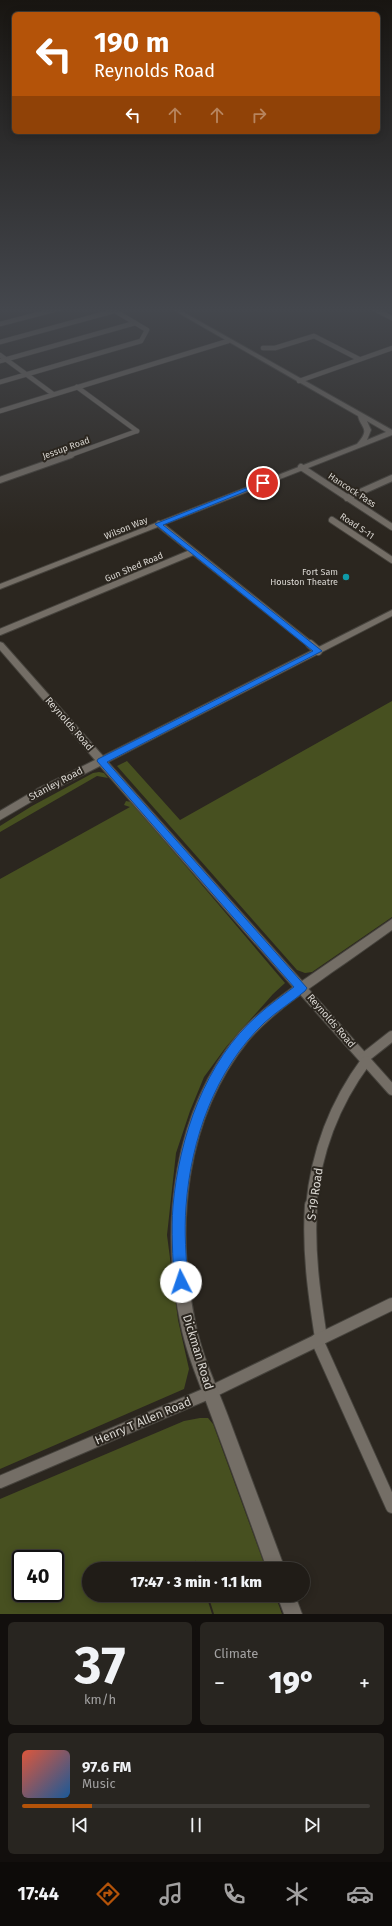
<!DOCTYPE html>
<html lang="en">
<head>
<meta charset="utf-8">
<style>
  body { margin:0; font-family:"Fira Sans",sans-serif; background:#282520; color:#f1f3f6; height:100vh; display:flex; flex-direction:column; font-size:15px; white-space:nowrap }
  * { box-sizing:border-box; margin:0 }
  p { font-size:13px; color:#a2a1a1 }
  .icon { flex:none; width:22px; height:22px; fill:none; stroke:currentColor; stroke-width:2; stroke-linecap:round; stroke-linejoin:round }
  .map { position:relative; height:1614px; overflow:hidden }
  .details { display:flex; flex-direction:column; gap:8px; padding:8px; background:#120f0d; flex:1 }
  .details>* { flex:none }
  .top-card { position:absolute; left:12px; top:12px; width:368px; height:122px; border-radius:6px; box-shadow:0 2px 10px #0003,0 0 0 1px #3d3a36; background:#b45309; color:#fff; overflow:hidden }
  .speed { position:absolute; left:12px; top:1550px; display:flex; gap:8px; font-size:20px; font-weight:700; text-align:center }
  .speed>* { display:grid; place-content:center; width:52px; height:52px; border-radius:50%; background:#201c17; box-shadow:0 2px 10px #0003,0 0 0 1px #3d3a36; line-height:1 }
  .speed .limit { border:2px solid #111; border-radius:6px; background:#fff; color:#111 }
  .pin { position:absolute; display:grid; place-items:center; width:34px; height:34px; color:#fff; margin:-17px; border:2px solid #fff; border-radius:50%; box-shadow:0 1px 4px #0007 }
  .me { position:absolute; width:44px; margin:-22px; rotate:356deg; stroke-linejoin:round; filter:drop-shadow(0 0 3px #0008) }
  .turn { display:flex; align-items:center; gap:14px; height:84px; padding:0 16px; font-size:18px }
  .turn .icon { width:52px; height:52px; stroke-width:2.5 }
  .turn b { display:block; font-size:28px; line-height:34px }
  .lanes { display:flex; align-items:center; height:38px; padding:0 16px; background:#0003; justify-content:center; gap:20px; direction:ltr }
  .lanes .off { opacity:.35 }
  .big { font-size:30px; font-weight:800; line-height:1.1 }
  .details .widget { flex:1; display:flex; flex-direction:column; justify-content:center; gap:6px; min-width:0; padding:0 14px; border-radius:6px; background:#282520 }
  .details .dial { align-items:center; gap:0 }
  .dial b { font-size:52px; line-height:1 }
  .song { display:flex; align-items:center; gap:12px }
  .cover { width:48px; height:48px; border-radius:6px; background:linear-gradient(135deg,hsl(10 70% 55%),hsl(210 70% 35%)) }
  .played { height:4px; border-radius:2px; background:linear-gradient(90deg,#b45309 20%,#3d3a36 20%) }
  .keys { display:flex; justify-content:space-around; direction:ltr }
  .heat { display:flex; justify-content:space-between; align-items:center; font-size:22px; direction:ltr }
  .details .tiles { flex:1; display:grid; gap:8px; grid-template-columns:1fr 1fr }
  .widget:last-child { grid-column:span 2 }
  .trip { position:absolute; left:82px; top:1562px; width:228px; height:40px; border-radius:20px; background:#201c17; box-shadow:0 2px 10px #0003,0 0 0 1px #3d3a36; font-weight:800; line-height:40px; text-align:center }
  .dock { display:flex; height:64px; justify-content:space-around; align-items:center; background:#0d0b09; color:#a2a1a1 }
  .dock .icon { width:28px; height:28px }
  .dock .selected { color:#b45309 }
  .dock b { font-size:18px; color:#f1f3f6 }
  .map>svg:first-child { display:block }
  .green { fill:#475020; fill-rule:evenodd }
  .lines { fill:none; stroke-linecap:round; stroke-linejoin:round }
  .minor-far4-casing { stroke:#46433d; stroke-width:5.5 }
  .minor-far3-casing { stroke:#46433d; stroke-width:8 }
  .minor-far2-casing { stroke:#46433d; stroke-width:10 }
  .minor-far1-casing { stroke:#46433d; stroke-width:12 }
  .minor-casing { stroke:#46433d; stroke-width:14 }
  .tertiary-casing { stroke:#46433d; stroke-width:2 }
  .minor-far4 { stroke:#746e66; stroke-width:4.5 }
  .minor-far3 { stroke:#746e66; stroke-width:6 }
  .minor-far2 { stroke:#746e66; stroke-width:8 }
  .minor-far1 { stroke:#746e66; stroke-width:10 }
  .minor { stroke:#746e66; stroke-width:12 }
  .tertiary { fill:#746e66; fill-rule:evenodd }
  .route { fill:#1a73e8; stroke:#114b97 }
  .culture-dot { fill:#0f9aa8; stroke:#2b261f; stroke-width:1.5 }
  .labels { text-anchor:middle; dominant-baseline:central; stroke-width:4; stroke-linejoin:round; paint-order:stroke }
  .far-street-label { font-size:9px; fill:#d9d6d1; stroke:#2b261f }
  .far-poi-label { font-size:9px; fill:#d9d6d1; stroke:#2b261f; text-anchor:end }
  .street-label { font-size:10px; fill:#d9d6d1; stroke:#2b261f }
  .near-street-label { font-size:12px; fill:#d9d6d1; stroke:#2b261f }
</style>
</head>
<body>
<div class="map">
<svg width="392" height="1614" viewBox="0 0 392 1614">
  <rect width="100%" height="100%" fill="#2b261f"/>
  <g class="green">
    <polygon points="392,701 392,917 312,972 305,973 297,970 117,766 127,761 180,820"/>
    <polygon points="99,772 104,773 108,778 97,776 0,832 0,826 32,806 93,773"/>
    <polygon points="126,801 131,802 135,806 285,983 273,994 226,1047 204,1077 190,1111 176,1153 167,1235 178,1320 189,1369 184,1389 0,1469 0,879 130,807 124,805"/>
    <path d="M200,1418h8l5,6 53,145h-67l-4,-9 2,9h-108v26h117l6,19h-212v-115l184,-78zM21,1559h34v34h-34z"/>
    <polygon points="208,1595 275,1595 282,1614 214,1614"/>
  </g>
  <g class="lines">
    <g class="minor-far4-casing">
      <g id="minor-far4">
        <polyline points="372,308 392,318"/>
        <polyline points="0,324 61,308"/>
        <polyline points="0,342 114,311"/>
        <polyline points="263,348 275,348 314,336 359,359"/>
        <polyline points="0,355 53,394"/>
        <polyline points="0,361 135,323"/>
        <polyline points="299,381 392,348"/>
        <polyline points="0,382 141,341 147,330 110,308"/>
        <polyline points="77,387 137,431"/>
        <polyline points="0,411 228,341"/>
        <polyline points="68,456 137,431"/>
      </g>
    </g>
    <g class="minor-far3-casing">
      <g id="minor-far3">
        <polyline points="301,467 392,527"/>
        <polyline points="0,480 71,455"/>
        <polyline points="347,498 392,478"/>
        <polyline points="332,520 392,560"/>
        <polyline points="159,524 311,645"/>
        <polyline points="0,632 193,552"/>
      </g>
    </g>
    <g class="minor-far2-casing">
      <polyline id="minor-far2" points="310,644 318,651"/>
    </g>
    <g class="minor-far1-casing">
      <g id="minor-far1">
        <polyline points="301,988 392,1090"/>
        <polyline points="364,1058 392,1036"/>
        <path d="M311,1206c5,-53 23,-102 55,-145"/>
      </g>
    </g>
    <g class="minor-casing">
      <g id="minor">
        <path d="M311,1205c-3,46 3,88 10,133"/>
        <polyline points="317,1340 392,1507"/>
        <polyline points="0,1482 211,1392 392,1304"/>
      </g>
    </g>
    <g class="tertiary-casing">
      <g id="tertiary">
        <path d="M170,308h6l216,122v5l-392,154v-5l357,-140c14,-16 4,-15 1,-28zM367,421l19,11 -19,8 4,-10z"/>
        <path d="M392,610v6l-284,146 194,219 90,-62v11c-20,14 -40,29 -61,43 -29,21 -60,41 -83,68 -63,78 -73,185 -53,280 6,33 21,63 33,95 19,51 38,102 57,153h-18c-18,-51 -37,-103 -56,-154 -11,-31 -25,-61 -31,-94 -20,-97 -7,-210 59,-288 16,-18 35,-32 54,-46l-193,-221 -57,29 -43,25v-9l37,-22 58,-29 -95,-110v-8l3,1 100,113z"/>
        <polygon points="277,1595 295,1595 302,1614 284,1614"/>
      </g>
    </g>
    <use href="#minor-far4" class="minor-far4"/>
    <use href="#minor-far3" class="minor-far3"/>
    <use href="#minor-far2" class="minor-far2"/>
    <use href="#minor-far1" class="minor-far1"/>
    <use href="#minor" class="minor"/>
    <use href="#tertiary" class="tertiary"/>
  </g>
  <linearGradient id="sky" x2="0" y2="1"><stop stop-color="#181511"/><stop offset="0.58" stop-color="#44474d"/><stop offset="1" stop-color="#44474d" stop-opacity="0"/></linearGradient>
  <rect width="392" height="534" fill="url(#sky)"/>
  <path class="route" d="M261,482l5,1 -103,42 159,126 -215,111 200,226 -2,3c-13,11 -28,20 -41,32 -49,47 -73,116 -78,183 -2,26 0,51 2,76l-2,5 -5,2 -5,-2 -2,-5c-1,-25 -3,-51 -1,-76 6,-68 32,-145 85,-191 11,-10 24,-19 36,-28l-197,-226 1,-2 215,-108 -158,-127z"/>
  <circle class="culture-dot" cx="346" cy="577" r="4"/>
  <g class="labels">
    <g class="far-street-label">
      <text transform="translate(66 448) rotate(-20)">Jessup Road</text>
      <text transform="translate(352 490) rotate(33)">Hancock Pass</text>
      <text transform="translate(357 526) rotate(34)">Road S-11</text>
      <text transform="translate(126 528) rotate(-22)">Wilson Way</text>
      <text transform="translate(134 567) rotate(-23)">Gun Shed Road</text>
    </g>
    <g class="far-poi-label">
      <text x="338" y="572">Fort Sam<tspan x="338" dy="10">Houston Theatre</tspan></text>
    </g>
    <g class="street-label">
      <text transform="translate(69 724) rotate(49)">Reynolds Road</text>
      <text transform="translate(56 784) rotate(-28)">Stanley Road</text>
      <text transform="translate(331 1021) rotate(49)">Reynolds Road</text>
    </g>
    <g class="near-street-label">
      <text transform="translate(315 1194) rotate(-82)">S-19 Road</text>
      <text transform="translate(198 1352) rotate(73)">Dickman Road</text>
      <text transform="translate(143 1421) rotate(-23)">Henry T Allen Road</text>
    </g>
  </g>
</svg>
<div class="speed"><div class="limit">40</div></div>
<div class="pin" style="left:263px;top:483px;background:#d93025"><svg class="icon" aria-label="arrive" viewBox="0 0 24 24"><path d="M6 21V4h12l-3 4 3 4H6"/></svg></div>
<svg class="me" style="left:181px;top:1282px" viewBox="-20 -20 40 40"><circle r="19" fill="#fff"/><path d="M0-13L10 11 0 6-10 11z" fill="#1a73e8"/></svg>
<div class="trip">17:47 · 3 min · 1.1 km</div>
<div class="top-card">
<div class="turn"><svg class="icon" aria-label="left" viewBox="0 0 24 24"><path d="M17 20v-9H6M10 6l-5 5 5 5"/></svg><div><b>190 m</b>Reynolds Road</div></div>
<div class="lanes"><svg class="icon" aria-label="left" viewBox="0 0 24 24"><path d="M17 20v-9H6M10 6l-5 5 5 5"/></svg><svg class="icon off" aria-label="ahead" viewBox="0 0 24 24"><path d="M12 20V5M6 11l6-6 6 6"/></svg><svg class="icon off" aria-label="ahead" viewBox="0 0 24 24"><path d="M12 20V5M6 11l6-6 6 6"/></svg><svg class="icon off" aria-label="right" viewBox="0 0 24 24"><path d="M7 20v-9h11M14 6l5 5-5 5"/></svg></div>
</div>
</div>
<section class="details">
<div class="tiles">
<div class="widget dial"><b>37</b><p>km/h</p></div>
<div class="widget"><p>Climate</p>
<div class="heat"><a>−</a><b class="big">19°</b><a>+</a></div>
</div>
<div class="widget">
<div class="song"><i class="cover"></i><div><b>97.6 FM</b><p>Music</p></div></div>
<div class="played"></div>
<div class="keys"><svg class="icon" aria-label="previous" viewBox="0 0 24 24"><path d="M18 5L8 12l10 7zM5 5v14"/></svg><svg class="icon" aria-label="pause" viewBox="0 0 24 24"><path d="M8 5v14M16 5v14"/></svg><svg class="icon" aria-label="next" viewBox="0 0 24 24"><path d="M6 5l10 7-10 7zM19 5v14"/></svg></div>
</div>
</div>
</section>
<nav class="dock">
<b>17:44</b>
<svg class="icon selected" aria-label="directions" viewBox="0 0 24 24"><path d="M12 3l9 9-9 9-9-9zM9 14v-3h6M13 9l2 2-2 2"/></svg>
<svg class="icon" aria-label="music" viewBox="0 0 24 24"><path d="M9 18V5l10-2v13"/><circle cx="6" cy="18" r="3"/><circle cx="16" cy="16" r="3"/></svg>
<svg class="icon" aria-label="phone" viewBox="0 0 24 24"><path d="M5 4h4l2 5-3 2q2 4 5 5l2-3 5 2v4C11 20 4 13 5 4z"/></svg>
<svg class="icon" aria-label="climate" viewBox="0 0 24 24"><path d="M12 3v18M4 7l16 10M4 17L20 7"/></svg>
<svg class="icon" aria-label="car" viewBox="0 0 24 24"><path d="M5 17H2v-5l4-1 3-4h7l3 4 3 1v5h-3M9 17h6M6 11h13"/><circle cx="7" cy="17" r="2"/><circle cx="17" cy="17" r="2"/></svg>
</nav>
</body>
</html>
